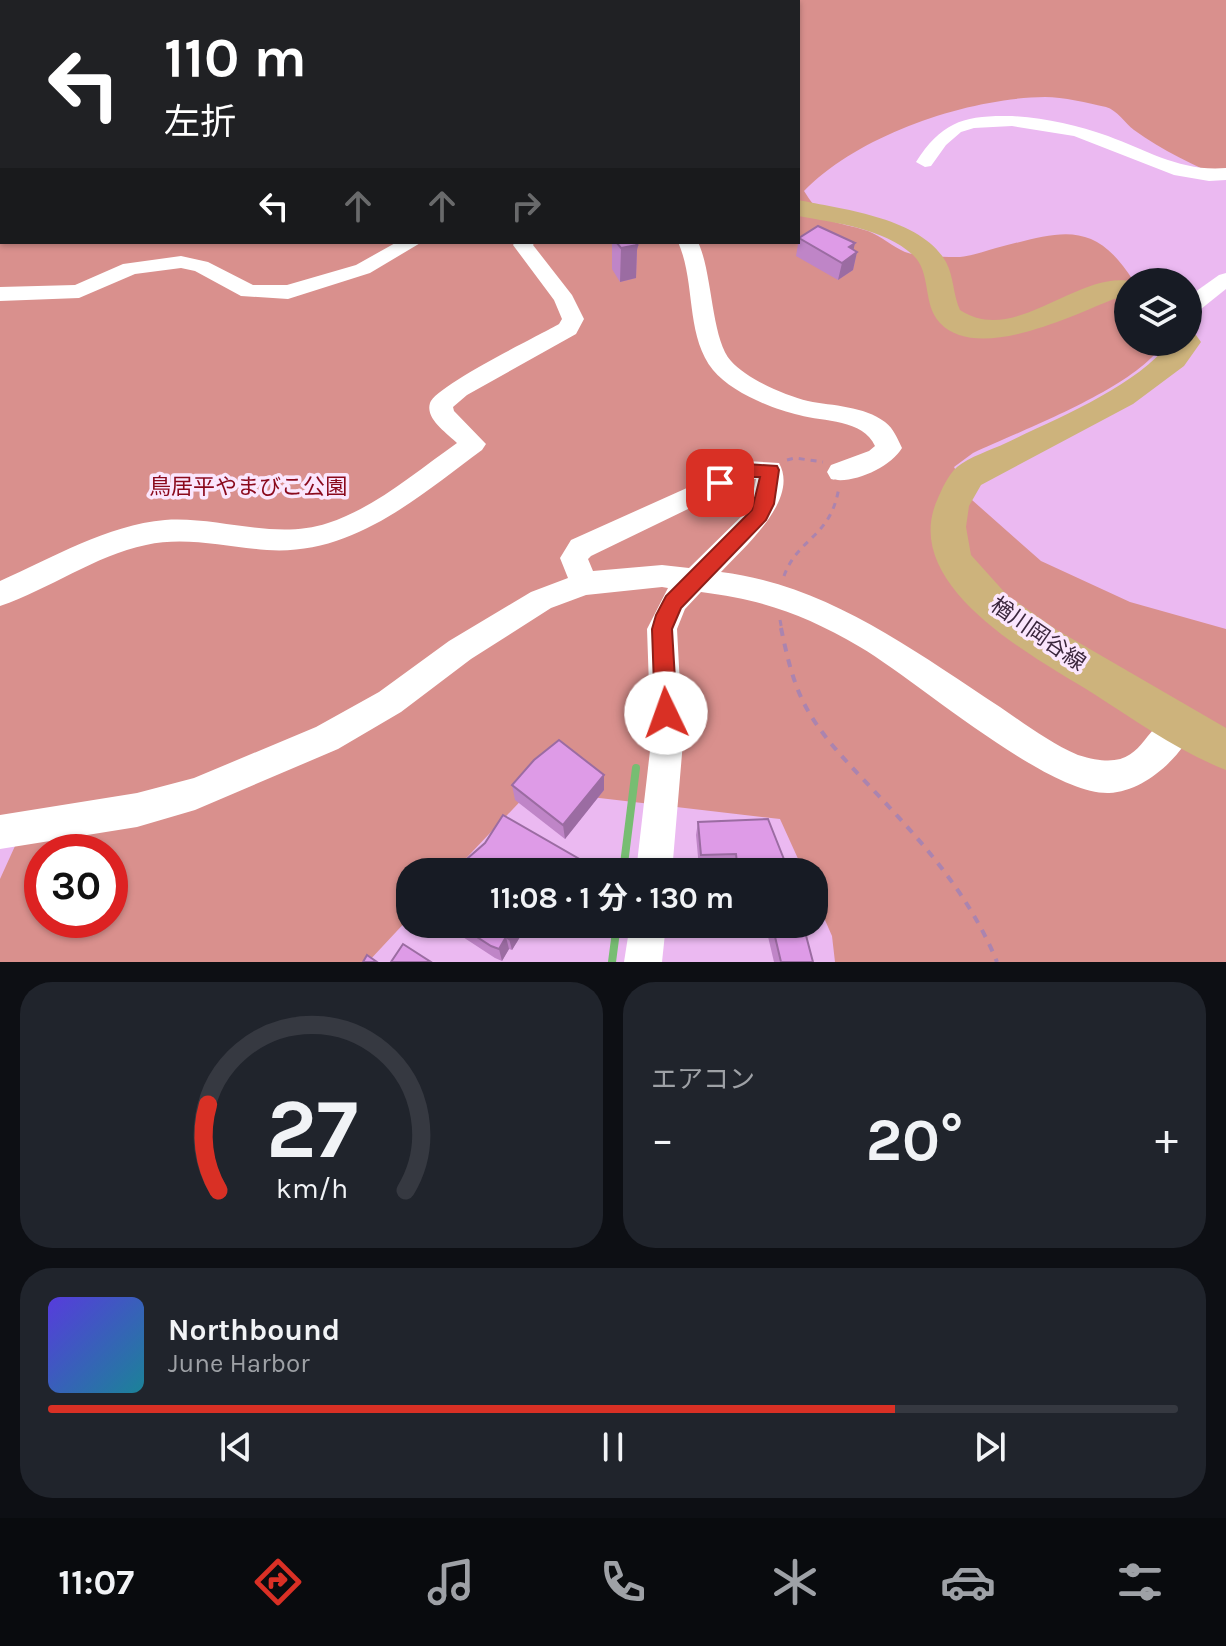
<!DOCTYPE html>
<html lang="ja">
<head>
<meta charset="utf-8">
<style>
  body { margin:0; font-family:Karla,"Noto Sans JP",sans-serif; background:#20242c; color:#f1f3f6; height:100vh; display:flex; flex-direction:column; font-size:30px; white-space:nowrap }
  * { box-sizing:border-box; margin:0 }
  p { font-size:26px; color:#9ea1a6 }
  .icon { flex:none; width:44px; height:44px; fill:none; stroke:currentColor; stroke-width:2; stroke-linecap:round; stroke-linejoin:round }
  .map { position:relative; height:962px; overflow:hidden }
  .panel { display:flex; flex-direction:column; gap:20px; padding:20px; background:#0d0f14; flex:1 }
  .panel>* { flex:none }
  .guide { position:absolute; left:0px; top:0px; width:800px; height:244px; box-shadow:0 2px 6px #0004; background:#202124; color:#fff; overflow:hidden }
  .controls { position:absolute; left:1114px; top:268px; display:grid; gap:16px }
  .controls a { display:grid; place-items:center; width:88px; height:88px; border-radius:50%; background:#171b24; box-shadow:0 2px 6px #0004; font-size:40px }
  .speed { position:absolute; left:24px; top:834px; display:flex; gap:16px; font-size:40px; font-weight:700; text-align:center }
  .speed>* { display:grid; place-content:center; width:104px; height:104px; border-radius:50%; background:#171b24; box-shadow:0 2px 6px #0004; line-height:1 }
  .speed .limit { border:12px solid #d22; background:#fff; color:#111 }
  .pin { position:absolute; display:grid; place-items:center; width:68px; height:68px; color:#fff; margin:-34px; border-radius:16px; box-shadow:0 4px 12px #0006 }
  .me { position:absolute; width:88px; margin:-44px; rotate:357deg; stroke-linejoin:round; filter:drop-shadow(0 0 6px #0008) }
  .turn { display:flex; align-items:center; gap:28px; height:168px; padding:0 32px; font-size:36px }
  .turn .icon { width:104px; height:104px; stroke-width:2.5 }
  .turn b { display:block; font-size:56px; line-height:68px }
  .lanes { display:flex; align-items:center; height:76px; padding:0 32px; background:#0003; justify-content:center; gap:40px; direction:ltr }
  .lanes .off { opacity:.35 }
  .big { font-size:60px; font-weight:700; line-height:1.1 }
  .panel .widget { flex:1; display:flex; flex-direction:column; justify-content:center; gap:12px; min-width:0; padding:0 28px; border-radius:32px; background:#20242c }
  .panel .dial { align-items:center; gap:0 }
  .dial svg { height:208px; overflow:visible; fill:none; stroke:#363941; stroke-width:7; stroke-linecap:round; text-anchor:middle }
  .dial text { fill:#f1f3f6; stroke:none }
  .song { display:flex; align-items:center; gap:24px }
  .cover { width:96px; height:96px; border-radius:12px; background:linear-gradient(135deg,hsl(250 70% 55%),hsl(190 70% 35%)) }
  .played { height:8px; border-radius:4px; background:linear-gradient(90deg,#d93025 75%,#363941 75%) }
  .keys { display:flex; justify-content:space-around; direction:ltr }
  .heat { display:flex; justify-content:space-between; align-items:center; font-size:44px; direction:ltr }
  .panel .tiles { flex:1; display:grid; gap:20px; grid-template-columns:1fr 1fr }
  .widget:last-child { grid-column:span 2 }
  .trip { position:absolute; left:396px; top:858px; width:432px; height:80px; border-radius:32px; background:#171b24; box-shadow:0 2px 6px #0004; font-weight:700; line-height:80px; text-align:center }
  .tab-bar { display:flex; height:128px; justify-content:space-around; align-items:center; background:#090b0e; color:#9ea1a6 }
  .tab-bar .icon { width:56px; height:56px }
  .tab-bar .on { color:#d93025 }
  .tab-bar b { font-size:36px; color:#f1f3f6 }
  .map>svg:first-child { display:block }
  .green { fill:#d9908d; fill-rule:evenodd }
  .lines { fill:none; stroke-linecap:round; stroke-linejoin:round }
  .stream { stroke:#77bd72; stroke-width:8 }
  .path-far1 { stroke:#ab84af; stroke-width:3; stroke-dasharray:6 6; stroke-linecap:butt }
  .path { stroke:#ab84af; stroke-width:4; stroke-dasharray:8 8; stroke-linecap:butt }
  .minor { fill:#fff; fill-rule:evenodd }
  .major { fill:#cdb37c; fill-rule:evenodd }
  .wall { fill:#bf85c7 }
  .shaded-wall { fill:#9b6ca2 }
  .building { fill:#de9be7; stroke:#9b6ca2; stroke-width:2 }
  .route { fill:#d93025; stroke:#8d1f18; stroke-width:2 }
  .labels { text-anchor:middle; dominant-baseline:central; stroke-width:7; stroke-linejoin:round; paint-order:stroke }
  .park-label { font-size:22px; fill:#8a091c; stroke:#fbe6fd }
  .street-label { font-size:22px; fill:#3b273d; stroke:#fbe6fd }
</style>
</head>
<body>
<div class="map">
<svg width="1226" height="962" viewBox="0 0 1226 962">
  <rect width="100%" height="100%" fill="#ebb9f1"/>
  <path class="green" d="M0,0h1226v180c-30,-14 -65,-30 -92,-50 -9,-7 -17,-20 -28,-23 -18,-4 -43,-10 -61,-10 -78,1 -187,38 -241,94 24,37 26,28 64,40 13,5 25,16 37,21 15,5 39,5 55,5 12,-1 25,-6 36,-9 64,-16 98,-31 138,34h-6v60h36c-26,45 -142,88 -191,111l-19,14 18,33 69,61 89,41 96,27v333h-391l-3,-26 -18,-41v-23h-10l-24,-53 -249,-29 -78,82h-43v45l-42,45h-368v-83l15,-33 -15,-31zM2,2h796v240h-796zM42,852h68v68h-68z"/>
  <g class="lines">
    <g class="stream">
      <polyline points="623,872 636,768"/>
      <polyline points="612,962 617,924"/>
    </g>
    <g class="path-far1">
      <polyline points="787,460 795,458 823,462"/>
      <path d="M784,576c14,-39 47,-38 55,-89"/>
      <polyline points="780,620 782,630"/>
    </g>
    <path class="path" d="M781,628c6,28 12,56 26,81 18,32 45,58 70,85 48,51 93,102 120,168"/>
    <g class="minor">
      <polygon points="93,0 115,0 92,2"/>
      <polygon points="348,0 364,0 365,2 349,2"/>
      <polygon points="392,0 408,0 409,2 393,2"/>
      <polygon points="480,0 494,0 495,2 481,2"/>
      <polygon points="2,24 2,34 0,35 0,25"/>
      <path d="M1012,116c33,2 65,9 96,20 40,15 74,36 118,32v12l-17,1 -35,-6 -100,-39 -62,-10 -38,2 -13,4 -15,13 -15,21 -6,1 -9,-5c26,-41 49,-47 96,-46z"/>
      <rect x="0" y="187" width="2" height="12"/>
      <polygon points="397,242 422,242 370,273 288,299 241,296 195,271 181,268 135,274 79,298 0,301 0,287 75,285 123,264 181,256 208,262 253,285 287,285 356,265"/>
      <path d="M515,242h20l-2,3 39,50 12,24 -8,15 -109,61 -14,12 1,4 32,33 -4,6c-65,48 -130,106 -215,100 -41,-3 -81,-14 -121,-5 -52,11 -96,44 -146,61v-25c52,-23 107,-56 165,-61 54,-4 110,21 163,3 47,-15 89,-52 129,-80 -10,-10 -32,-24 -27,-40 5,-17 108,-67 129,-79l3,-5 -8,-19 -41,-55z"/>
      <path d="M678,242h20c15,32 13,97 33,119 16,18 53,34 77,40 25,5 56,5 77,21 9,7 12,16 17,26 -11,19 -50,37 -71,31l-4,-7 4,-7 38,-14 6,-5c-12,-27 -51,-24 -76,-31 -27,-6 -68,-23 -86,-45 -28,-35 -17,-88 -35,-128z"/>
      <polygon points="1226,273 1226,289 1196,313 1188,315 1188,297 1219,275"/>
      <path d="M747,461l32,2c21,37 -36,85 -58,109 106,13 192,78 279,135 25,17 50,36 78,48 70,22 58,-28 102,-45l11,5 5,10c-15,32 -50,66 -87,68 -62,2 -191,-112 -249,-146 -55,-32 -96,-47 -159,-55l-16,17 -8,20 6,113 -11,130h-36l15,-130 -4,-113 21,-41 -6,-1 -76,8 -35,13 -80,51 -70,53 -63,37 -143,61 -58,17 -137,22v-34l137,-22 57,-15 122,-51 63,-35 70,-51 82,-49 37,-14 -8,-20 11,-18zM750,479h6l-6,29 -61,60 -27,-3 -69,6 -5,-12 3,-3z"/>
      <polygon points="630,924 666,924 662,962 624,962"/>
    </g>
    <g class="major">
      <polygon points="687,0 709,0 710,2 688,2"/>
      <path d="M798,200c44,9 124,18 148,62 8,15 7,33 14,48 56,37 119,-42 174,-28h-6v16l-14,1c-41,16 -136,64 -174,24 -18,-19 -8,-50 -27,-68 -30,-27 -77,-32 -115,-39z"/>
      <path d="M1188,333l8,2 5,7 -17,24 -51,38 -152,81 -12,21 -3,21 5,28 36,40 50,35 169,98v42c-46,-18 -90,-49 -132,-76 -58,-36 -197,-108 -156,-196 4,-9 10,-23 19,-31 12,-10 34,-17 49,-24 51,-25 130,-56 164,-101h18z"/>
    </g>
  </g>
  <g class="wall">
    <polygon points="799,238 855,243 853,250 857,252 853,270 838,280 796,256"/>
    <polygon points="612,242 639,242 637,250 636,278 620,282 612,269"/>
    <polygon points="512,785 604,790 565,839 515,800"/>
    <polygon points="698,822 789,872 733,872 732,867 699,868 696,835"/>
    <polygon points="443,924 528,924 512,950 509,949 502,961 495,958"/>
    <polygon points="765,924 803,924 813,962 774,962"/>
  </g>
  <g class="shaded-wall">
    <polygon points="636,242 639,242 637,250 636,278 620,282 621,248 636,245"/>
    <polygon points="855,243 852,256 857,252 853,270 838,280 842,263 849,247"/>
    <polygon points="604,775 604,790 565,839 563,825"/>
    <polygon points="518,924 528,924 512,950 509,939"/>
    <polygon points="506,937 509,949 502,961 499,949"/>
  </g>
  <g class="building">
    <polygon points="818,226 855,243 849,247 857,252 842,263 799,238"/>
    <polygon points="616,242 635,242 637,245 621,248"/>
    <polygon points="559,740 604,775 563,825 512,785 534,760"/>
    <polygon points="503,815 602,872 452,872 485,843"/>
    <polygon points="768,819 789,872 738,872 736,854 701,855 698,822"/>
    <polygon points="457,924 518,924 509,939 506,937 499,949 491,946"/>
    <polygon points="772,924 803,924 813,962 781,962"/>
    <polygon points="403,944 431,962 391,962"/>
    <polygon points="367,955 377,962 363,962"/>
  </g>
  <polygon class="route" points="747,464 777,466 779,470 774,504 766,520 681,608 672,629 677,713 674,720 666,723 658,720 655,713 652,629 656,615 666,596 752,510 760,477 750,477 720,490 711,483 714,479"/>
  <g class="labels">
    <g class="park-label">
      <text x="248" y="487">鳥居平やまびこ公園</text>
    </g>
    <g class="street-label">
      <text transform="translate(1038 634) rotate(35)">楢川岡谷線</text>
    </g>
  </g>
</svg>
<div class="controls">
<a><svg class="icon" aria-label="layers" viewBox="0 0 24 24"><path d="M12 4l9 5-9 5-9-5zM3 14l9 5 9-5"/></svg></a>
</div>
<div class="speed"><div class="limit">30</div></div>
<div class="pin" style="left:720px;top:483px;background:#d93025"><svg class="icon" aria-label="arrive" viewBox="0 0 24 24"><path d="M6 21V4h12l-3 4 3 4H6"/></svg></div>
<svg class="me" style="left:666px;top:713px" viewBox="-20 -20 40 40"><circle r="19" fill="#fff"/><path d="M0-13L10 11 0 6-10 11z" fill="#d93025"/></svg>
<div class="trip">11:08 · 1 分 · 130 m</div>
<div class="guide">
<div class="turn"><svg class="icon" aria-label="left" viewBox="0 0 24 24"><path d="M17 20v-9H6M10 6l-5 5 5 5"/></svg><div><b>110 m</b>左折</div></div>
<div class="lanes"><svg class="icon" aria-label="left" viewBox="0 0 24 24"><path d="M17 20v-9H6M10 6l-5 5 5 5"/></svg><svg class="icon off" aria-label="ahead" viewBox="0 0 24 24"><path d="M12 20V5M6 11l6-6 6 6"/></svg><svg class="icon off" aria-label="ahead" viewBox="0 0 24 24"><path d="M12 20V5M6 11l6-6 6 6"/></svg><svg class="icon off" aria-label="right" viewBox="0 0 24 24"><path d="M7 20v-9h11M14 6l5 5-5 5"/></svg></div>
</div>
</div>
<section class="panel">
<div class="tiles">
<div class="widget dial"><svg viewBox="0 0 100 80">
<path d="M14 69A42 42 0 1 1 86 69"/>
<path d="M14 69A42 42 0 0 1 10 36" stroke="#d93025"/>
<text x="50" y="56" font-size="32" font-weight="700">27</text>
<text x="50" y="72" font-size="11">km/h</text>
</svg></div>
<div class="widget"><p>エアコン</p>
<div class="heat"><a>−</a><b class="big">20°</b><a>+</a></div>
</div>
<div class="widget">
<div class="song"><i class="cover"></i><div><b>Northbound</b><p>June Harbor</p></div></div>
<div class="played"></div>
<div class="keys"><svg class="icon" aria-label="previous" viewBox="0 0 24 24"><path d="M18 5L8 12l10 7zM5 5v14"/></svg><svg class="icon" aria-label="pause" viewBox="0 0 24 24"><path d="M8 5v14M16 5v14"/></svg><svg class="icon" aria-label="next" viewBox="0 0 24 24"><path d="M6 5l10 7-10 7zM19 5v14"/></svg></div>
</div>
</div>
</section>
<nav class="tab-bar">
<b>11:07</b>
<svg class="icon on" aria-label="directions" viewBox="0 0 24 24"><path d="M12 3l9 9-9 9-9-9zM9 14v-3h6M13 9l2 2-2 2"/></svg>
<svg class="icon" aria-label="music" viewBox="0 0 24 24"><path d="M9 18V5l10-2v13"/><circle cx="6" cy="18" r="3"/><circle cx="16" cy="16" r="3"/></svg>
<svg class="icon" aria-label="phone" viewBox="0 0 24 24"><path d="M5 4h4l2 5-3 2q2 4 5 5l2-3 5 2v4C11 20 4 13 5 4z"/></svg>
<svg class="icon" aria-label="climate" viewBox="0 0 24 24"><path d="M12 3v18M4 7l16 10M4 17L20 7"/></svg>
<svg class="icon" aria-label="car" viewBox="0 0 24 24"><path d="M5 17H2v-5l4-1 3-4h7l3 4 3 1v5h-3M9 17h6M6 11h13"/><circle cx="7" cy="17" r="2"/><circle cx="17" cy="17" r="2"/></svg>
<svg class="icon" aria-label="filters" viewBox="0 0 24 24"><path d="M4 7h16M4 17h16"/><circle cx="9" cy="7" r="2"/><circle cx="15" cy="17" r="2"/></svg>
</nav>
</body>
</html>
